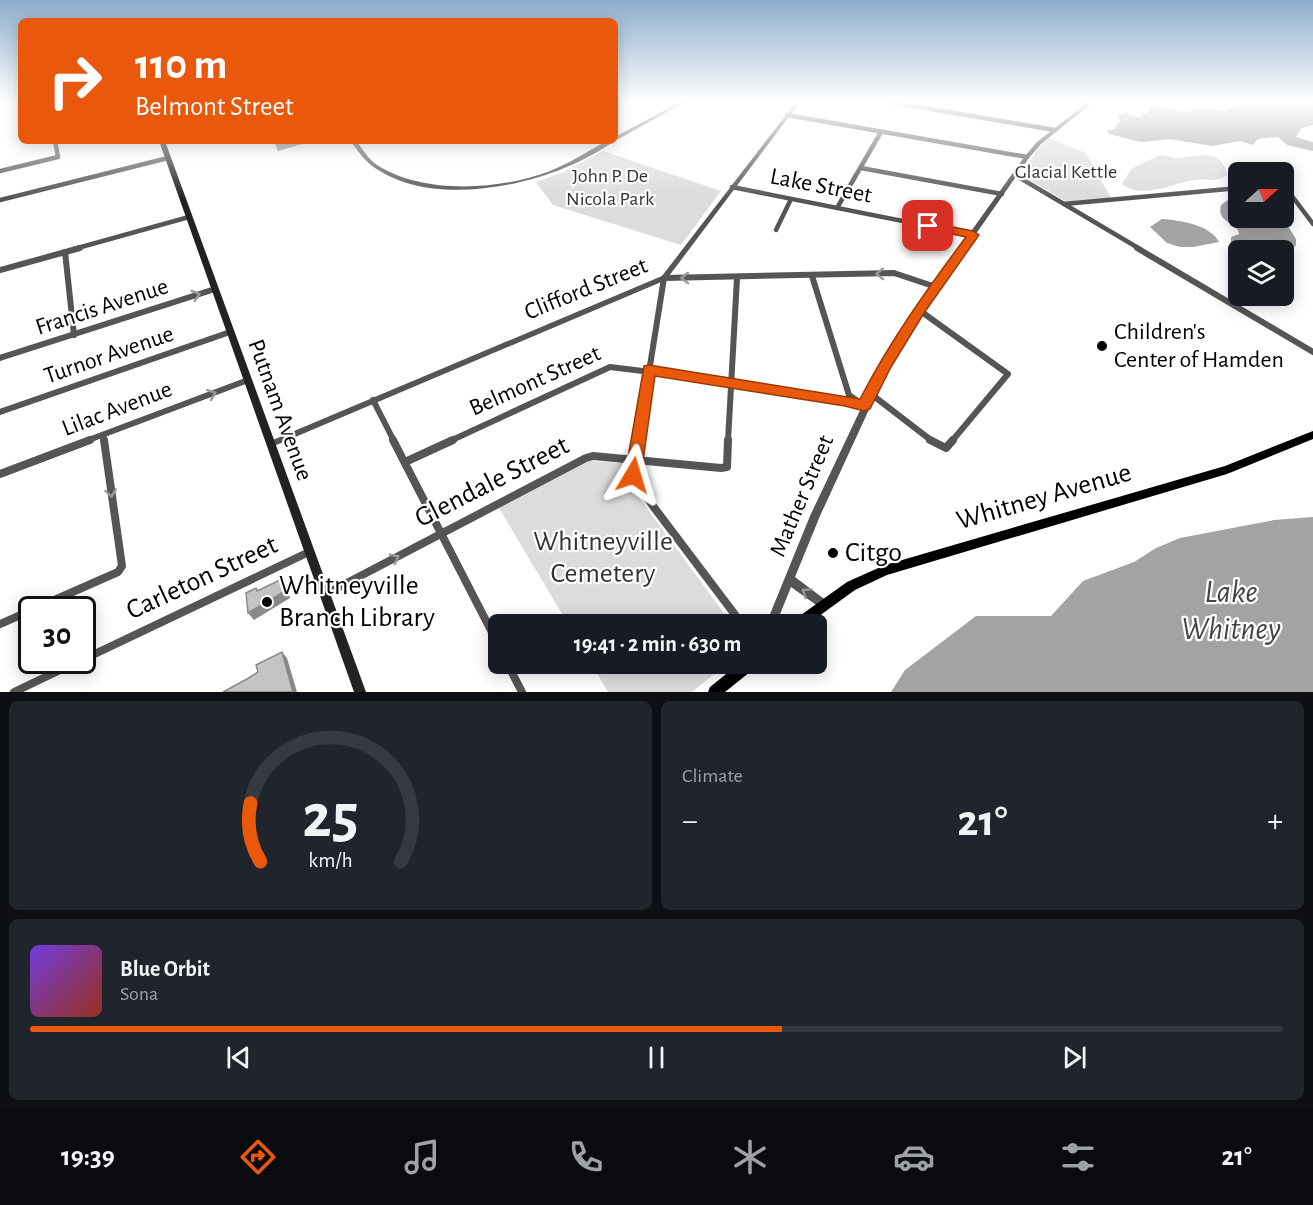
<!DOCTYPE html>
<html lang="en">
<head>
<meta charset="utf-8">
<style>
  body { margin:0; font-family:"Alegreya Sans",sans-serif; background:#20242c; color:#f1f3f6; height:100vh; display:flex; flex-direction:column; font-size:22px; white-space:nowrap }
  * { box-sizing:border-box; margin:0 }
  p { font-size:20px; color:#9ea1a6 }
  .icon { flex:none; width:33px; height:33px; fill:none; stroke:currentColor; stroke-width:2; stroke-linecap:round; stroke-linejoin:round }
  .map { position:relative; height:692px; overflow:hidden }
  .drawer { display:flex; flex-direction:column; gap:9px; padding:9px; background:#0d0f14; flex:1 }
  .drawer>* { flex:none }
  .hud { position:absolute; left:18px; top:18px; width:600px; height:126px; border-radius:9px; box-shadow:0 3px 15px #0003; background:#ea580c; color:#fff; overflow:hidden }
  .needle { width:39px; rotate:69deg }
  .fabs { position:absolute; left:1228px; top:162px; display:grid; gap:12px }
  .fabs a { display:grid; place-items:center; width:66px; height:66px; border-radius:9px; background:#171b24; box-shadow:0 3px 15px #0003; font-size:30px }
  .speed { position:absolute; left:18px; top:596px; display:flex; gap:12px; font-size:30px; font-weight:700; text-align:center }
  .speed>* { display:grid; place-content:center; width:78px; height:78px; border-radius:50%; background:#171b24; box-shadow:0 3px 15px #0003; line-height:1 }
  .speed .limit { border:3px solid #111; border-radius:9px; background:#fff; color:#111 }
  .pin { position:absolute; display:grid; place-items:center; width:51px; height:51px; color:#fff; margin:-26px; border-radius:12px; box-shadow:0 3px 9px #0006 }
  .me { position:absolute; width:66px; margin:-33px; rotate:7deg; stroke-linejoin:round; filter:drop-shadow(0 0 4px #0008) }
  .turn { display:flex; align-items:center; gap:21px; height:126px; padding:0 18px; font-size:27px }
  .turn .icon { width:78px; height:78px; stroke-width:2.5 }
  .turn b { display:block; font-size:42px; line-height:51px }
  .big { font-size:45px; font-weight:600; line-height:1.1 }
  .drawer .tile { flex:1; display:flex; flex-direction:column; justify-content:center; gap:9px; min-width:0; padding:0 21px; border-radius:9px; background:#20242c }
  .drawer .dial { align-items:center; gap:0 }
  .dial svg { height:156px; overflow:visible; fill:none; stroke:#363941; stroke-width:7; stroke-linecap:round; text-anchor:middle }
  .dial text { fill:#f1f3f6; stroke:none }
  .song { display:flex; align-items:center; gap:18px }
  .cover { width:72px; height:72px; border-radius:9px; background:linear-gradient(135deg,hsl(260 70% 55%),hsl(10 70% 35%)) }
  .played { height:6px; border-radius:3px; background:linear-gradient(90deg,#ea580c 60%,#363941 60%) }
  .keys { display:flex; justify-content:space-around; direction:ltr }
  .heat { display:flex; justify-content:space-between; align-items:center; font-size:33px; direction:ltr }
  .drawer .tiles { flex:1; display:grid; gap:9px; grid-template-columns:1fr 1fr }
  .tile:last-child { grid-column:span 2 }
  .trip { position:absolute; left:488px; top:614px; width:339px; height:60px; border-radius:9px; background:#171b24; box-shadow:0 3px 15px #0003; font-weight:600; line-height:60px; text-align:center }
  .menu { display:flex; height:96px; justify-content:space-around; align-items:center; background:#090b0e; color:#9ea1a6 }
  .menu .icon { width:42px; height:42px }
  .menu .active { color:#ea580c }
  .menu b { font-size:27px; color:#f1f3f6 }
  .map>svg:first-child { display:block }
  .green { fill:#dcdcdc }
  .water { fill:#a3a3a3 }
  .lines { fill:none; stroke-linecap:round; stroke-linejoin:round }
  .minor-far2 { stroke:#555; stroke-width:4.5 }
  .minor-far1 { stroke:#555; stroke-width:6 }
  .minor { stroke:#555; stroke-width:8 }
  .tertiary { fill:#555; fill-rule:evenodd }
  .secondary { fill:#222; fill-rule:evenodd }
  .primary { fill:#000; fill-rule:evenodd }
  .shaded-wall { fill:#898989 }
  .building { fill:#c4c4c4; stroke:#898989; stroke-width:1.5 }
  .oneway { stroke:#999 }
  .route { fill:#ea580c; stroke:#983908; stroke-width:1.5 }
  .poi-dot { fill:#000; stroke:#fff; stroke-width:2 }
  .labels { text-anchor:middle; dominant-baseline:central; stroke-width:4.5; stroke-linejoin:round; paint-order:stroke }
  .far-park-label { font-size:20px; fill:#333; stroke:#fff }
  .street-label { font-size:24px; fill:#000; stroke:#fff }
  .poi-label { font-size:24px; fill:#000; stroke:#fff; text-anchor:start }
  .near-street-label { font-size:28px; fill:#000; stroke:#fff }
  .near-park-label { font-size:28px; fill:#333; stroke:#fff }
  .near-poi-label { font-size:28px; fill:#000; stroke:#fff; text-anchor:start }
  .near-water-label { font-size:32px; font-style:italic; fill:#444; stroke:#fff }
</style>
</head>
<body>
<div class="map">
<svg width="1313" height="692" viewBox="0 0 1313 692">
  <rect width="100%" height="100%" fill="#fff"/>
  <g class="green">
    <polygon points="1049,138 1086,153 1111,198 1067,202 1023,176 1022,174 1036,151"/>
    <polygon points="603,151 721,191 681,245 553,205 536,182 564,172"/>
    <path d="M1160,155c7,0 14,4 20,3 18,-3 43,-9 47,17 -11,8 -20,3 -32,5 -22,3 -53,20 -73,4l9,-15z"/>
    <polygon points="590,461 623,463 626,480 732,624 568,624 499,508"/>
    <polygon points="591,663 728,663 692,692 608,692"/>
  </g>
  <g class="water">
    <polygon points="1249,102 1306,102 1313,105 1313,125 1302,128 1296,137 1313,142 1313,151 1287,145 1278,137 1258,139 1253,145 1240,141 1212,146 1170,139 1141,142 1109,134 1107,130 1113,130 1118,124 1115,123 1121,123 1117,115 1124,114 1123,112 1141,118 1143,115 1140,113 1148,113 1150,106 1187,112 1198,108 1225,111"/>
    <path d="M1232,197h7v21h44l13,21v6l-5,6 -1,15 -6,1v-17h-40l-13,-7v-6l8,-3 -1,-4c-8,-9 -21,-10 -17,-25z"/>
    <path d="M1162,219c17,1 49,6 57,23l-26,5h-13l-13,-4 -17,-16z"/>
    <polygon points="1313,517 1313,692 891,692 905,670 976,616 1051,616 1083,581 1134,562 1156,548 1180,538 1274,520"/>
  </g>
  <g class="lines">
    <g class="minor-far2">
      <polyline points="889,102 1055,130"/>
      <polyline points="1083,102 1090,103"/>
      <polyline points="787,115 1027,157"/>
      <polyline points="861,168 1002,194"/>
      <polyline points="0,171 58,157 55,141"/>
      <polyline points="1015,175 1140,249"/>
      <polyline points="732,187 973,235"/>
      <polyline points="1284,190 1292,196 1313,224"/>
      <polyline points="0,200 168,158"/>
      <polyline points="1064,204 1239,188"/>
      <polyline points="837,208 881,132"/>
      <polyline points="776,230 791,199"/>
      <polyline points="74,249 189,217"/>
    </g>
    <g class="minor-far1">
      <polyline points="1137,248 1313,352"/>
      <polyline points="65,252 74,335"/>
      <polyline points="0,270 80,248"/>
      <polyline points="812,276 849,395 859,402"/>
      <polyline points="919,310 1008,374 952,441"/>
      <polyline points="0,358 215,289"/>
      <polyline points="871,394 932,441"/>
      <polyline points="373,400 394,441"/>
      <polyline points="0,412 230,332"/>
      <polyline points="103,435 104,441"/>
      <polyline points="86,441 248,380"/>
      <polyline points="450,441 610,367 732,382 864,405"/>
      <polyline points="638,441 664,278 894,273 936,287"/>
      <polyline points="728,441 737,278"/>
    </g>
    <g class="minor">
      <polyline points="393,440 498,644"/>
      <polyline points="639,440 633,475 653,506 742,624"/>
      <polyline points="930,440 946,448 953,440"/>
      <polyline points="405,462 453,440"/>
      <polyline points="0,474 90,440"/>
      <polyline points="324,595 586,458 593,456 721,468 727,467 728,440"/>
      <polyline points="34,609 118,572 122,566 104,440"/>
      <polyline points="0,624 32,610"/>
      <polyline points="82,660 309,552"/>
      <polyline points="507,663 522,692"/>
      <polyline points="14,692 81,660"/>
    </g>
    <g class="tertiary">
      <polygon points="680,102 685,102 615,141 615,137"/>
      <polygon points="796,102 800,102 666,280 274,446 271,447 268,446 267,444 268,442 662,276"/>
      <polygon points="1088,102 1093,102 1041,144 1029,158 922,311 889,366 820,516 795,577 827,601 828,604 827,607 823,609 819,607 791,587 776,624 766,624 810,516 881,366 916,308 1025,156 1037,142"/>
      <polygon points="1309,102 1313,102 1313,104 1309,103"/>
      <path d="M350,141h6c7,8 12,18 21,24 47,30 123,25 173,6 20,-8 38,-20 57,-30h7c-58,43 -181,72 -243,24 -8,-6 -14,-16 -21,-24z"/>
    </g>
    <polygon class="secondary" points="159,141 165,141 366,692 354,692"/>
    <g class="primary">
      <polygon points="1313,431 1313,439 1227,474 887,575 855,590 808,624 792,624 794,620 847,582 885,565 1225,466"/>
      <polygon points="740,663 756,663 755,668 725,692 708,692 710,687"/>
    </g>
  </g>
  <g class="shaded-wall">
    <polygon points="274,141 313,141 278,151"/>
    <polygon points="282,579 287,586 290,598 254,620 248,613"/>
    <polygon points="282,652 287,658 297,692 293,692"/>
  </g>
  <g class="building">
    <polygon points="282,579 285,591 248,613 246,593 256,588 257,591"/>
    <polygon points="282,652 293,692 223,692 247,679 258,672 256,665"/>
  </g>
  <defs><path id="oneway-chevron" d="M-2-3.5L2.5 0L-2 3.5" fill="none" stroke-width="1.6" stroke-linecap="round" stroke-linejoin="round" transform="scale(1.5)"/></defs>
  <g class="oneway">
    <use href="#oneway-chevron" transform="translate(880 274) rotate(178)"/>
    <use href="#oneway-chevron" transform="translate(685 278) rotate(-180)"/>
    <use href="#oneway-chevron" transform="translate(196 295) rotate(-18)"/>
    <use href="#oneway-chevron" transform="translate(212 394) rotate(-21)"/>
    <use href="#oneway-chevron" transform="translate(111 493) rotate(82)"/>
    <use href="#oneway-chevron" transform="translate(395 558) rotate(-28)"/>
    <use href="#oneway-chevron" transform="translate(806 592) rotate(-145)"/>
  </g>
  <linearGradient id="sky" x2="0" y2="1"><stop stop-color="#8cadcc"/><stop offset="0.51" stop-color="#fff"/><stop offset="1" stop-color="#fff" stop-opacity="0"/></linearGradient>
  <rect width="1313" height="199" fill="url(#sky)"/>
  <path class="route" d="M928,222l45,9 6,4 -55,78 -33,54 -21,42 -6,2 -19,-5 -190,-30 -14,99 -2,5 -6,2 -6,-2 -2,-5 19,-109 5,-1 211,34c30,-58 67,-110 106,-162l-42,-9 -2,-2z"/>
  <g class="poi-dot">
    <circle cx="1102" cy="346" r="6"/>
    <circle cx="833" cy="553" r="6"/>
    <circle cx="267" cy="602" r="6"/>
  </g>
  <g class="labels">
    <g class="far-park-label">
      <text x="1066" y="172">Glacial Kettle</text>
      <text x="610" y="176">John P. De<tspan x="610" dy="23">Nicola Park</tspan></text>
    </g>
    <g class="street-label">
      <text transform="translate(821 186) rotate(11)">Lake Street</text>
      <text transform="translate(586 289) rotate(-22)">Clifford Street</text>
      <text transform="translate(102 307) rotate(-18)">Francis Avenue</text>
      <text transform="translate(109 355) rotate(-19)">Turnor Avenue</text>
      <text transform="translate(535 381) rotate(-24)">Belmont Street</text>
      <text transform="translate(117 409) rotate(-21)">Lilac Avenue</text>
      <text transform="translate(280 410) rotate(70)">Putnam Avenue</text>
      <text transform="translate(802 496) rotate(-67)">Mather Street</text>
    </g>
    <g class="poi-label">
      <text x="1114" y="332">Children's<tspan x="1114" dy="28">Center of Hamden</tspan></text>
    </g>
    <g class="near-street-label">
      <text transform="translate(492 482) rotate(-27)">Glendale Street</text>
      <text transform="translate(1044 497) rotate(-16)">Whitney Avenue</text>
      <text transform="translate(202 578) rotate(-25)">Carleton Street</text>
    </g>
    <g class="near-park-label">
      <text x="603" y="542">Whitneyville<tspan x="603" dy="32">Cemetery</tspan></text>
    </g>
    <g class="near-poi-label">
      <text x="845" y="553">Citgo</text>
      <text x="279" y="586">Whitneyville<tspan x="279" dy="32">Branch Library</tspan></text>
    </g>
    <g class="near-water-label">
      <text x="1231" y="592">Lake<tspan x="1231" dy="37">Whitney</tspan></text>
    </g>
  </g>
</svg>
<div class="fabs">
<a><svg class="needle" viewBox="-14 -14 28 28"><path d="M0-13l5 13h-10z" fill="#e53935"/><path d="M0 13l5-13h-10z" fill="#9ea1a6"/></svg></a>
<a><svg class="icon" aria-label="layers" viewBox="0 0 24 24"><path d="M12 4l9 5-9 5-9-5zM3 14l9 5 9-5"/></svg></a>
</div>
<div class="speed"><div class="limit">30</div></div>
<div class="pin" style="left:928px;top:226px;background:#d93025"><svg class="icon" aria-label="arrive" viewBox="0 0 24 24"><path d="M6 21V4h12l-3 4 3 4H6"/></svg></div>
<svg class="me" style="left:633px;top:475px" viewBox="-20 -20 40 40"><path d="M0-17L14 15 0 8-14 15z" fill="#ea580c" stroke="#fff" stroke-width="4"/></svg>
<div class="trip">19:41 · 2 min · 630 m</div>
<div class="hud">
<div class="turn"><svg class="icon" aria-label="right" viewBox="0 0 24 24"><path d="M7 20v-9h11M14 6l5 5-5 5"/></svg><div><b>110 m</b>Belmont Street</div></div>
</div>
</div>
<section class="drawer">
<div class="tiles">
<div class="tile dial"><svg viewBox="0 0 100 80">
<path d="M14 69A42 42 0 1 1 86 69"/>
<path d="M14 69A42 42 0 0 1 9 39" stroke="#ea580c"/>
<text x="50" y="56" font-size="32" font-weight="700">25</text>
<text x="50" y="72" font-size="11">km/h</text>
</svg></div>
<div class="tile"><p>Climate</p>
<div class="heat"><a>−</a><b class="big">21°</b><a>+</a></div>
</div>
<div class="tile">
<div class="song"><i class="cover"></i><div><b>Blue Orbit</b><p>Sona</p></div></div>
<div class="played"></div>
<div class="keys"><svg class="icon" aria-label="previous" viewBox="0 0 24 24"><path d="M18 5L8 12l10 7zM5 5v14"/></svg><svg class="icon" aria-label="pause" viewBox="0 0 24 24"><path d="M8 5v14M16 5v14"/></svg><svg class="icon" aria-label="next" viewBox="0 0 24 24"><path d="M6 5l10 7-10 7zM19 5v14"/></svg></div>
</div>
</div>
</section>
<nav class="menu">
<b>19:39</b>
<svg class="icon active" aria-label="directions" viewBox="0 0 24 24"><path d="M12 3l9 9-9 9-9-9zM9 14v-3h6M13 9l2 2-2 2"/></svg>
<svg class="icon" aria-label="music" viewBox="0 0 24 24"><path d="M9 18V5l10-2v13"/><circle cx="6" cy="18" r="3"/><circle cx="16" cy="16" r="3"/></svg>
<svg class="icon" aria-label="phone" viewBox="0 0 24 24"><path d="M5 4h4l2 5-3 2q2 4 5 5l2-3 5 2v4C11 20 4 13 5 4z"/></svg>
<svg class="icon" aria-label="climate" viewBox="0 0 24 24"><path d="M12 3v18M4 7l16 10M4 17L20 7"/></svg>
<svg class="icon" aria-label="car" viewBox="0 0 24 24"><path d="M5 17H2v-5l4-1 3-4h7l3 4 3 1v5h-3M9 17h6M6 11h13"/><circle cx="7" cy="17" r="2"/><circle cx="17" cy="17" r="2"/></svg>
<svg class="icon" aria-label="filters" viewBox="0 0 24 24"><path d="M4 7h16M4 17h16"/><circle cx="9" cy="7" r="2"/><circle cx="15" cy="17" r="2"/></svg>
<b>21°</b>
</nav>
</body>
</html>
